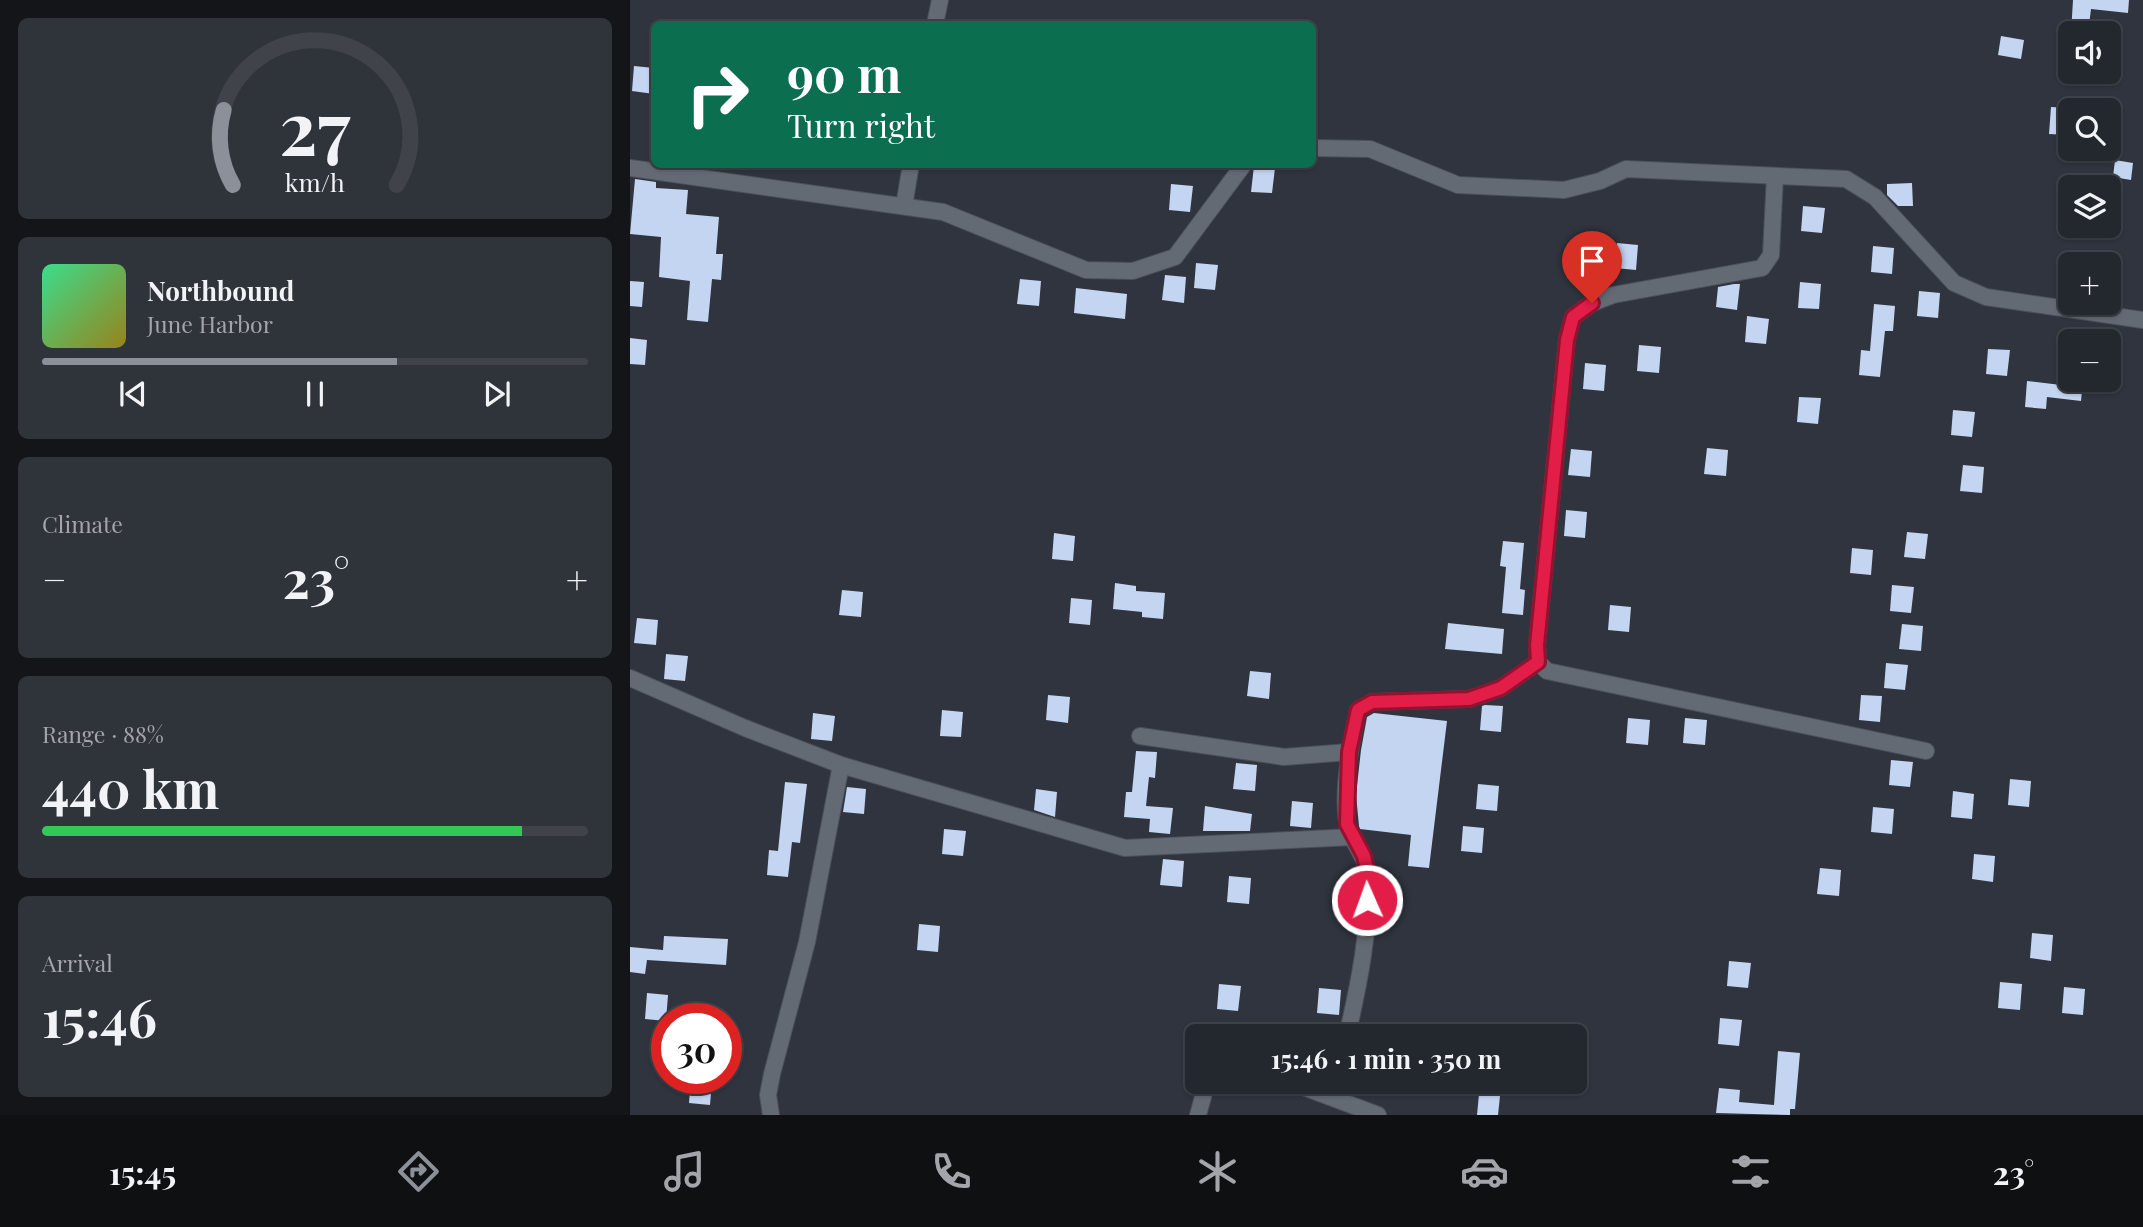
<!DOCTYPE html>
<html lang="en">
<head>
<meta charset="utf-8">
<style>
  body { margin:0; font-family:"Playfair Display",serif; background:#2f333a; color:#f1f3f6; height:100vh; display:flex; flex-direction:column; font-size:26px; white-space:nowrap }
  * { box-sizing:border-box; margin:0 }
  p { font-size:23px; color:#a3a5aa }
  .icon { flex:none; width:38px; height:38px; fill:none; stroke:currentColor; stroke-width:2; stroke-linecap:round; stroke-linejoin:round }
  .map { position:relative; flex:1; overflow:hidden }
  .side { display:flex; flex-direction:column; gap:18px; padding:18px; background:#131519; width:630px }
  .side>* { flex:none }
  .top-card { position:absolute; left:21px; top:21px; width:665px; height:147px; border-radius:10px; box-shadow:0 2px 5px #0004,0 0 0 2px #40444a; background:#0b6e4f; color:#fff; overflow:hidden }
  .tools { position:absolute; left:1428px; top:21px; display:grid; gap:14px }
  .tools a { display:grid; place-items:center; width:63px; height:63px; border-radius:10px; background:#23272e; box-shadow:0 2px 5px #0004,0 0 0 2px #40444a; font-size:35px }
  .speed { position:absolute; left:21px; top:1003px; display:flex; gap:14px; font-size:35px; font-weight:700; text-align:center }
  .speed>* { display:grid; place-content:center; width:91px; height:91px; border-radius:50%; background:#23272e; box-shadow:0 2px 5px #0004,0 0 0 2px #40444a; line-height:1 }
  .speed .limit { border:10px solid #d22; background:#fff; color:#111 }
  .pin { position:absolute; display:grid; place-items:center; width:60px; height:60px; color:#fff; margin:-72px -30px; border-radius:50% 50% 50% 0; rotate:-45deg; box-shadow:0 0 7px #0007 }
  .pin .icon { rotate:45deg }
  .me { position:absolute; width:77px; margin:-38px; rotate:358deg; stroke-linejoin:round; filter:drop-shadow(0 0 5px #0008) }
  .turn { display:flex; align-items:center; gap:24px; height:147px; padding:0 21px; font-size:32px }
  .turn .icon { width:91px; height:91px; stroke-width:2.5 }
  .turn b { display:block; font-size:49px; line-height:60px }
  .big { font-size:52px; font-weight:700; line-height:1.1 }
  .side .widget { flex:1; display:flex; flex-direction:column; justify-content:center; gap:10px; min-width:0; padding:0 24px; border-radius:10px; background:#2f333a }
  .side .dial { align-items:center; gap:0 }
  .dial svg { height:182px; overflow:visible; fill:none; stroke:#40444a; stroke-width:7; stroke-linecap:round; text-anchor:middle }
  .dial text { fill:#f1f3f6; stroke:none }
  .song { display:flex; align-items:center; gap:21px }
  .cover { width:84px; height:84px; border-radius:10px; background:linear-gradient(135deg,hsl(150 70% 55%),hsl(50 70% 35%)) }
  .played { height:7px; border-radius:4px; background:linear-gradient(90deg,#8c9099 65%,#40444a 65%) }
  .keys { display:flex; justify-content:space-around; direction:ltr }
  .heat { display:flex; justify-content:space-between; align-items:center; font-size:38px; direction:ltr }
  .charge { height:10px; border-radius:5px; background:linear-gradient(90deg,#34c759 88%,#40444a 0) }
  .trip { position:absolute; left:555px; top:1024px; width:402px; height:70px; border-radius:10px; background:#23272e; box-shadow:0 2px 5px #0004,0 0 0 2px #40444a; font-weight:700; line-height:70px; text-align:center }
  .dock { display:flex; height:112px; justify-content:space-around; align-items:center; background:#0e1012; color:#a3a5aa }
  .dock .icon { width:49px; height:49px }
  .dock .selected { color:#8c9099 }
  .dock b { font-size:32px; color:#f1f3f6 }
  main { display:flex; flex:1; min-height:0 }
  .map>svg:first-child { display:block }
  .building { fill:#c4d5f2 }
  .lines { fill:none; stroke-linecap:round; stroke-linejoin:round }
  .street-casing { stroke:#4c5058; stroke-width:18 }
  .street { stroke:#646a74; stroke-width:16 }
  .route-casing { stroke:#92132f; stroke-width:18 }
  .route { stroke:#e11d48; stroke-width:12 }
</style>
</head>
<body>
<main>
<section class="side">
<div class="widget dial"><svg viewBox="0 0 100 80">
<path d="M14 69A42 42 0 1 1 86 69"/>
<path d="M14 69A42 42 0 0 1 10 36" stroke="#8c9099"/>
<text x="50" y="56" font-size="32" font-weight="700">27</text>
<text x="50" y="72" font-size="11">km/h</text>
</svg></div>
<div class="widget">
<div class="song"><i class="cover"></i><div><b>Northbound</b><p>June Harbor</p></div></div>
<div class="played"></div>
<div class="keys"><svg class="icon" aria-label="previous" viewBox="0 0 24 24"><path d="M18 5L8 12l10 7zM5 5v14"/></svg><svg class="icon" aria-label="pause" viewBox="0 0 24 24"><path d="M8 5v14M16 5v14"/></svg><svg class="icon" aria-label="next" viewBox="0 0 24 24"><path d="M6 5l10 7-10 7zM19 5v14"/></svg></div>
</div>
<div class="widget"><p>Climate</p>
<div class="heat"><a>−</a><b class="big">23°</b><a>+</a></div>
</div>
<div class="widget"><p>Range · 88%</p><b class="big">440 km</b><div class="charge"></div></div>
<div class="widget"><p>Arrival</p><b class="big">15:46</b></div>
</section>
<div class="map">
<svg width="1513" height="1115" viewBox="0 0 1513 1115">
  <rect width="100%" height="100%" fill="#2f343e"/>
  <g class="building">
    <polygon points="1443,0 1499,0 1498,13 1461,9 1458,33 1441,33"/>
    <polygon points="1371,36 1394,40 1391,59 1368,55"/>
    <polygon points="4,66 24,68 24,94 2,91"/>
    <polygon points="1421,107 1440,108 1440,135 1419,134"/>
    <polygon points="1485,160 1503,163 1501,180 1483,177"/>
    <polygon points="624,166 645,168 642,193 621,192"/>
    <polygon points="5,179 26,182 26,188 58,190 56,214 89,217 86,254 93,254 91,280 82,279 78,322 57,320 60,281 29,277 31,237 0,234"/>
    <polygon points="1282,183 1283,206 1268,206 1257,195 1257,184"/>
    <polygon points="541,184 563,186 560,212 539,210"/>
    <polygon points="1173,206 1195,208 1192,233 1171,231"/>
    <polygon points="987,243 1008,245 1006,270 985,268"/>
    <polygon points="1243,246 1264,248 1262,274 1241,272"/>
    <polygon points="566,263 588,265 585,290 564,288"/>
    <polygon points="535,275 556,277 554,303 532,300"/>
    <polygon points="390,279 411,281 409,306 387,304"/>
    <polygon points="0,281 14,282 12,307 0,306"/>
    <polygon points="1170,282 1191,284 1189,309 1168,308"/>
    <polygon points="1104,284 1110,284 1107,310 1086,307 1088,287"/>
    <polygon points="446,288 497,294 495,319 444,313"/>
    <polygon points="1289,291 1310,293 1308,318 1287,316"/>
    <polygon points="1244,304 1265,306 1263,331 1255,331 1250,377 1229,375 1231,350 1240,351"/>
    <polygon points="1117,316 1139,319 1136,344 1115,342"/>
    <polygon points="0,338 17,340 15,365 0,364"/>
    <polygon points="1009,345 1031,347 1029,373 1007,371"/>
    <polygon points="1358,349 1380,350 1377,376 1356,374"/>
    <polygon points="955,363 976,365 974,391 953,389"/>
    <polygon points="1431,380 1453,380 1451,401 1417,397 1416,409 1395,407 1397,381 1431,385"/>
    <polygon points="1169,397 1191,398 1188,424 1167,422"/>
    <polygon points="1323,410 1345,412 1342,437 1321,435"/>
    <polygon points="1077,448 1098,450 1096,476 1074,474"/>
    <polygon points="941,449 962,451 960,477 938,475"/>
    <polygon points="1333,465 1354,467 1352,493 1330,491"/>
    <polygon points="936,510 957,512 955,538 934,536"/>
    <polygon points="1277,532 1298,534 1295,559 1274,557"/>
    <polygon points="424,533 445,536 443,561 422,559"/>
    <polygon points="873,541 894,543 890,589 895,590 893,615 872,613 876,567 870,566"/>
    <polygon points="1222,548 1243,550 1241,575 1220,573"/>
    <polygon points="485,583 506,586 506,591 535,593 533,619 512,617 512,612 483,609"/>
    <polygon points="1262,585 1284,587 1281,613 1260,611"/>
    <polygon points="212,590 233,592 231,617 209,615"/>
    <polygon points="441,598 462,600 460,625 439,623"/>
    <polygon points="980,605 1001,607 999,632 978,630"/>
    <polygon points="7,618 28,620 26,645 4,643"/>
    <polygon points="818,623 874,629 872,654 815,649"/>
    <polygon points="1272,624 1293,626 1291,651 1269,649"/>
    <polygon points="36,654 58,656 55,681 34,679"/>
    <polygon points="1256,663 1278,665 1275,690 1254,688"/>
    <polygon points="620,671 641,673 639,699 617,696"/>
    <polygon points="418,695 440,697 438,723 416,720"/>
    <polygon points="1231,695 1252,696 1250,722 1229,720"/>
    <polygon points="855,705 873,706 871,732 850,730 852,706"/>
    <polygon points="312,710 333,712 331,737 310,736"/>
    <polygon points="183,713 205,716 202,741 181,739"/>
    <polygon points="744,713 817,721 799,868 778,866 781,835 730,829 729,826 726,795 731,750 737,717"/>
    <polygon points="998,718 1020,720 1018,745 996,743"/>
    <polygon points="1055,718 1077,720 1075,745 1053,743"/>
    <polygon points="506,751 527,752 525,778 519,777 516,806 543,808 540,834 519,832 520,819 494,817 496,792 502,792"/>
    <polygon points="1261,760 1283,762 1280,787 1259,785"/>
    <polygon points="606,763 627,765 625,791 603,789"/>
    <polygon points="1380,779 1401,781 1399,807 1378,805"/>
    <polygon points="155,782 177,784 170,843 162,842 158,877 137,875 139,850 148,851"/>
    <polygon points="848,784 869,786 867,811 846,809"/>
    <polygon points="217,787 236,789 234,814 213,812"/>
    <polygon points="406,789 427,792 425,817 404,810"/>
    <polygon points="1323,791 1344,794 1342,819 1321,817"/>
    <polygon points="662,801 683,803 681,828 660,826"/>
    <polygon points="575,806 622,814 620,831 573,831"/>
    <polygon points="1243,807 1264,809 1262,834 1241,832"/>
    <polygon points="833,826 854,828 852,853 831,851"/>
    <polygon points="314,829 336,831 333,856 312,854"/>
    <polygon points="1344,854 1365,856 1363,882 1342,879"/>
    <polygon points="533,859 554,861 552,887 530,885"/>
    <polygon points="1190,868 1211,870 1209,896 1187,894"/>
    <polygon points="599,876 621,878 619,904 597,902"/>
    <polygon points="289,924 310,926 308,952 287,950"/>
    <polygon points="1402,933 1423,935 1421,961 1400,958"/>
    <polygon points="34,936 98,939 96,965 17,960 15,974 0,972 0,947 33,950"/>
    <polygon points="1099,961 1121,963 1118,988 1097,986"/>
    <polygon points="1370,982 1392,984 1390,1010 1368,1008"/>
    <polygon points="589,984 611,986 608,1011 587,1009"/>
    <polygon points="1434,987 1455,989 1453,1015 1432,1013"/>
    <polygon points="689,988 711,990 709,1015 687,1013"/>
    <polygon points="17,993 38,995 36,1021 15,1019"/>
    <polygon points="1090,1018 1112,1020 1109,1046 1088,1044"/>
    <polygon points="1148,1051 1170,1053 1165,1109 1160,1109 1160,1115 1086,1113 1089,1088 1110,1090 1109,1102 1144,1105"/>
    <polygon points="61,1078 82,1080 80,1105 59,1103"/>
    <polygon points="849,1094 870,1096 868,1115 847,1115"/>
  </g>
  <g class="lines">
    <g class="street-casing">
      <g id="street">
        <polyline points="305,24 310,0"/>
        <polyline points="682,148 740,149 828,185 934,190 970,181 996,169 1216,179 1245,197 1324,283 1356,297 1513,320"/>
        <polyline points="0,168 313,212 456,270 503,271 545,257 614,164"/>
        <polyline points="1145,176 1141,255 1132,268 983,295 962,303 943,317 937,339 907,645 908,662 917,671 1296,751"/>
        <polyline points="274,206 281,164"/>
        <polyline points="0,678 115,728 211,765 495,848 723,837"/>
        <polyline points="510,736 654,757 719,752"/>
        <path d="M717,1036c12,-52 23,-106 21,-159 -1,-22 -18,-35 -21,-55 -5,-34 4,-79 11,-112l14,-8 97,-3 32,-11 37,-26"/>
        <polyline points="660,1082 748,1115"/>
        <polyline points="141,1115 138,1095 142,1074 177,942 211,765"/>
        <polyline points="568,1115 577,1082"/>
      </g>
    </g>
    <use href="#street" class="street"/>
  </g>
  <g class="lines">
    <g class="route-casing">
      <polyline id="route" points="737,900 738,874 734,856 717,824 719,752 728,710 742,702 839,699 871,688 908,662 907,645 937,340 943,317 962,303"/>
    </g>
    <use href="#route" class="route"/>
  </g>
</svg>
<div class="tools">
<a><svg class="icon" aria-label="sound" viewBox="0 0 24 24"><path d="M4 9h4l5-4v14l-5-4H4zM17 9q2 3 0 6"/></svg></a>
<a><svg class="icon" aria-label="search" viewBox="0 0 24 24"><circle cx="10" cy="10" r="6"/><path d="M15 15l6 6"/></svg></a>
<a><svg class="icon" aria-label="layers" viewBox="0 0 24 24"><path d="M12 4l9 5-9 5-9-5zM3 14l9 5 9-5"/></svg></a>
<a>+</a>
<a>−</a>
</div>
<div class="speed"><div class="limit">30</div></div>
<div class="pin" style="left:962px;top:303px;background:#d93025"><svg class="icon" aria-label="arrive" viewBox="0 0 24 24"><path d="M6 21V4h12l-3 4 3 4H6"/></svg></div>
<svg class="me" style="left:737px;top:900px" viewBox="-20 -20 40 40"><circle r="17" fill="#e11d48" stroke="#fff" stroke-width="3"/><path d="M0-11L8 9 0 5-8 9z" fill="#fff"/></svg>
<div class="trip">15:46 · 1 min · 350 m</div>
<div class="top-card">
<div class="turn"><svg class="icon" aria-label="right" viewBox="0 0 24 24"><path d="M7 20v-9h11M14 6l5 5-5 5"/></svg><div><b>90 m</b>Turn right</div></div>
</div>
</div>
</main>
<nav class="dock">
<b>15:45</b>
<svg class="icon selected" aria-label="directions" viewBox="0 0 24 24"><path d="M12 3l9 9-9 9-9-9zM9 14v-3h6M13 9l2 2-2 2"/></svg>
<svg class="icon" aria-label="music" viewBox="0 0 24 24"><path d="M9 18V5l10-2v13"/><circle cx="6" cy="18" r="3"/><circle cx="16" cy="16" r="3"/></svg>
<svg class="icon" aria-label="phone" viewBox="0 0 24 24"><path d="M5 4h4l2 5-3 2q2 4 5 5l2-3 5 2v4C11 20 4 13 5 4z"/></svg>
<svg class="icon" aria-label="climate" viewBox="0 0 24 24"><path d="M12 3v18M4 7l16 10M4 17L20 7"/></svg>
<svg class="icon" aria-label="car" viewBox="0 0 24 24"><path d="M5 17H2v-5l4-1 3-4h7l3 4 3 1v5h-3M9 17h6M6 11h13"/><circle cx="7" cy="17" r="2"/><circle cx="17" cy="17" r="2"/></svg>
<svg class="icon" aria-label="filters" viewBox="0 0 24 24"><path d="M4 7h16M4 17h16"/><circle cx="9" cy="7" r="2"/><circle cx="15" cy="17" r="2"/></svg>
<b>23°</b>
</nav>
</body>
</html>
